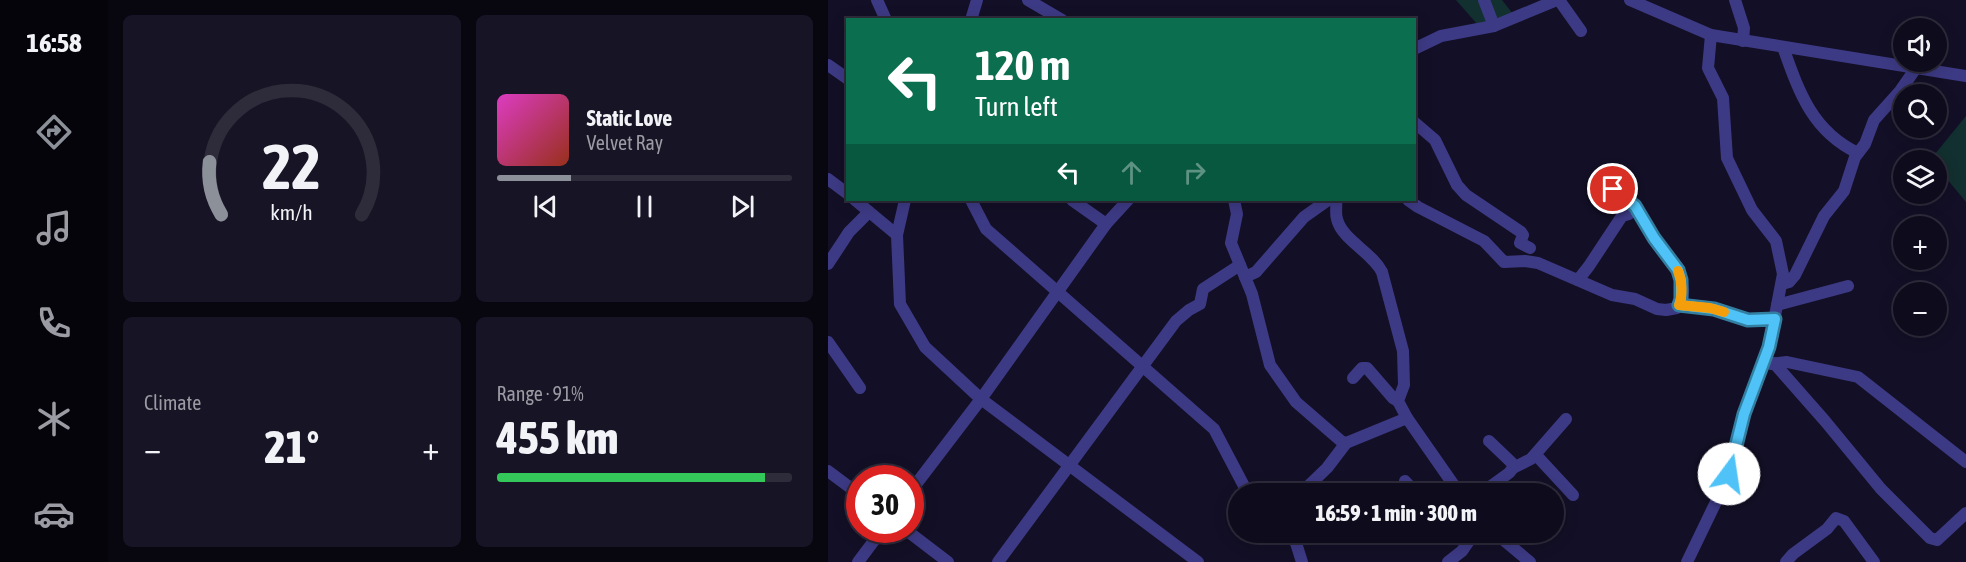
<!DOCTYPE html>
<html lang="en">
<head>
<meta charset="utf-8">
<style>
  body { margin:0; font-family:"Asap Condensed",sans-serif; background:#171425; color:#f1f3f6; height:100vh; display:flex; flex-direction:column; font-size:22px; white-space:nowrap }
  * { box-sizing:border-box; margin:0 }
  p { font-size:20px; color:#9b9ba3 }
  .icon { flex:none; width:33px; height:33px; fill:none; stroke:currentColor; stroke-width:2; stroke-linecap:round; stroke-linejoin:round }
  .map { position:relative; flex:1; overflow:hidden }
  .side { display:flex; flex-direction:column; gap:15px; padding:15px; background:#08060f; width:720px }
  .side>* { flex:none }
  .top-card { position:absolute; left:18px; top:18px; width:570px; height:183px; border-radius:0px; box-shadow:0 3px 15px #0003,0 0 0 2px #2e2b3b; background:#0b6e4f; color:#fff; overflow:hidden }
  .buttons { position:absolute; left:1065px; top:18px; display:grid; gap:12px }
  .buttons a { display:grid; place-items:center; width:54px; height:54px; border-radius:50%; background:#0e0b1c; box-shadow:0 3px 15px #0003,0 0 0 2px #2e2b3b; font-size:30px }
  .speed { position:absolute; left:18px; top:465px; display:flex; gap:12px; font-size:30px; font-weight:700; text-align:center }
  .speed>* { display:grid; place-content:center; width:78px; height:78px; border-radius:50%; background:#0e0b1c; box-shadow:0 3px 15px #0003,0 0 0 2px #2e2b3b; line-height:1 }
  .speed .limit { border:9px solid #d22; background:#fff; color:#111 }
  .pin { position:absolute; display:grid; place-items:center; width:51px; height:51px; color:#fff; margin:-26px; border:3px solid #fff; border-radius:50%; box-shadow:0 2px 6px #0007 }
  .me { position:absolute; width:66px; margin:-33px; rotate:14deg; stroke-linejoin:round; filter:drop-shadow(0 0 4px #0008) }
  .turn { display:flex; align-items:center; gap:21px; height:126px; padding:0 30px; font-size:27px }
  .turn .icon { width:78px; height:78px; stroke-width:2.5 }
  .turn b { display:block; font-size:42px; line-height:51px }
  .lanes { display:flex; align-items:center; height:57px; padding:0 30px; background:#0003; justify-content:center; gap:30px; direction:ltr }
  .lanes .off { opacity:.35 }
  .big { font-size:45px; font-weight:800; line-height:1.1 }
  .side .tile { flex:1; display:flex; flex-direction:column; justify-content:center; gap:9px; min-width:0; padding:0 21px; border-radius:9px; background:#171425 }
  .side .dial { align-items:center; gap:0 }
  .dial svg { height:156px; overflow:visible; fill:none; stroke:#2e2b3b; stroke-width:7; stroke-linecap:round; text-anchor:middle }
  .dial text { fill:#f1f3f6; stroke:none }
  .song { display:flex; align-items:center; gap:18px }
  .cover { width:72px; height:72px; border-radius:9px; background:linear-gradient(135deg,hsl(310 70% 55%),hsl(10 70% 35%)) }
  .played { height:6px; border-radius:3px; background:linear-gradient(90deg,#8c9099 25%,#2e2b3b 25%) }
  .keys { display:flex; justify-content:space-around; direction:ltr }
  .heat { display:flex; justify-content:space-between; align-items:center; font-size:33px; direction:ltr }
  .charge { height:9px; border-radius:4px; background:linear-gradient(90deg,#34c759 91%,#2e2b3b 0) }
  .side .tiles { flex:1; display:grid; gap:15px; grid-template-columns:repeat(2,1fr) }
  .trip { position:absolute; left:400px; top:483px; width:336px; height:60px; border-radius:30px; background:#0e0b1c; box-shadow:0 3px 15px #0003,0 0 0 2px #2e2b3b; font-weight:800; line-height:60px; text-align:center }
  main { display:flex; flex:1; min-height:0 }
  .dock { display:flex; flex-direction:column; width:108px; justify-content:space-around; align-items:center; background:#06040b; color:#9b9ba3 }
  .dock .icon { width:42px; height:42px }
  .dock .selected { color:#8c9099 }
  .dock b { font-size:27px; color:#f1f3f6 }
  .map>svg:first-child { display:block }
  .green { fill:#12302f }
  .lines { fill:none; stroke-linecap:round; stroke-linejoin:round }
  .minor { stroke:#3d3a85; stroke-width:12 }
  .route-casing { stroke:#337fa1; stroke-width:15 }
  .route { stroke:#4fc3f7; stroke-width:10 }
  .slow { stroke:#f59e0b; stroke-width:10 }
</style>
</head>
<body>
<main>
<nav class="dock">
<b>16:58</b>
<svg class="icon selected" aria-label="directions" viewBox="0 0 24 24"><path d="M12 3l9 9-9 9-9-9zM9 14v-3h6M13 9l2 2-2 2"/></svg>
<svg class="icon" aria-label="music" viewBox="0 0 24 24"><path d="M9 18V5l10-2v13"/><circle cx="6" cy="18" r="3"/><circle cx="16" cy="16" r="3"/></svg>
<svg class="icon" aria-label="phone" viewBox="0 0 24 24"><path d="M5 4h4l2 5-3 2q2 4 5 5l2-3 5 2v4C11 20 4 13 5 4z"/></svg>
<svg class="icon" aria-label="climate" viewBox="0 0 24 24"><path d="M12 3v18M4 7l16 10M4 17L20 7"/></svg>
<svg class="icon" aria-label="car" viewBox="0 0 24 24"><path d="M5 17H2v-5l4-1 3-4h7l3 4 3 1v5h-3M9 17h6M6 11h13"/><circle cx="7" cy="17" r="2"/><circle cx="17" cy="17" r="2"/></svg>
</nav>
<section class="side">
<div class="tiles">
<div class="tile dial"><svg viewBox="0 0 100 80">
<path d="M14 69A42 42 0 1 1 86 69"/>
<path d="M14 69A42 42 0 0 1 8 42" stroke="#8c9099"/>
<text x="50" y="56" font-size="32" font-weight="700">22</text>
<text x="50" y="72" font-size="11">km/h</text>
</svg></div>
<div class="tile">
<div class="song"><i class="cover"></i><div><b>Static Love</b><p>Velvet Ray</p></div></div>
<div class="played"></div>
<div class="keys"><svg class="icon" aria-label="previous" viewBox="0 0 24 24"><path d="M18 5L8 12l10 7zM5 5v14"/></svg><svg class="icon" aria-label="pause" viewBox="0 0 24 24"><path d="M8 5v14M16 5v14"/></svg><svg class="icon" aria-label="next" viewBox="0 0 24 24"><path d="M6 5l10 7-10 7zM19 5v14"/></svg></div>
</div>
<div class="tile"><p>Climate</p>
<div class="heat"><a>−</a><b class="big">21°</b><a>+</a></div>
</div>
<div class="tile"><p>Range · 91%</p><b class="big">455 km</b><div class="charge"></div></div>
</div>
</section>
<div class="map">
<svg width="1138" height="562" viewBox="0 0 1138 562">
  <rect width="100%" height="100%" fill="#130f26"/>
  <g class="green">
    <polygon points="628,0 674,0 685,14 650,25"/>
    <polygon points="1138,116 1138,202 1109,167 1108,160 1102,160"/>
  </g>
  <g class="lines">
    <g class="minor">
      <polyline points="49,0 58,20"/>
      <polyline points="200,0 234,20"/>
      <polyline points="656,0 666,26"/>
      <polyline points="731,0 753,31"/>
      <polyline points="802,0 883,35 1138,76"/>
      <polyline points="907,0 916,28 915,41"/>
      <polyline points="143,20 149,0"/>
      <path d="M955,47c16,45 29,84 75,106"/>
      <polyline points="586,49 613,36 666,26 729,0"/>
      <polyline points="0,65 20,79"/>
      <polyline points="586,122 607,140 629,185 638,195 693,232 695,235 692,243 702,248"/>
      <polyline points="0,179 20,194"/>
      <polyline points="27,200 69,235"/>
      <polyline points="77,200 69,235 72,304 97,347 153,399 370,562"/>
      <polyline points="143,200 158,229 386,429 416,486 423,494"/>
      <polyline points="244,200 278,224"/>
      <polyline points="406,200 409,214 403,243 424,294 442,365 468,402 513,441 518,443 579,418 632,494"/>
      <path d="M508,200c1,6 -1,13 1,19 5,21 35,33 45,53l21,79 1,34 -6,16 9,17"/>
      <path d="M580,200l10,7 66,34 20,21 21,-1 13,2 74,32 23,4 22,10 9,1 11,-2c18,-25 -10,-52 -23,-71 -7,-10 -13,-22 -21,-32 -8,-9 -20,-15 -30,-22"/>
      <polyline points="0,264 21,232 41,212"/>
      <polyline points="417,277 428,272 476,217 500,200"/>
      <polyline points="750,280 761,266 794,216 801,214 807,206"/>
      <polyline points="954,284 961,282 967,275 996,216 1016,191 1027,157 1037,144 1046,120 1072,91 1088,68"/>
      <polyline points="851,305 886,309 920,320 947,319"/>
      <polyline points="949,305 1020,286"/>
      <polyline points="0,342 32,388"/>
      <polyline points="946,363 997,421 1053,489 1102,538 1109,540 1138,513"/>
      <polyline points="943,364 959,362 1030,377 1138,462"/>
      <polyline points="525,378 534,368 539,368 565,398 570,401"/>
      <polyline points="708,455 745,495"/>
      <polyline points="685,468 703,459 738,419"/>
      <polyline points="0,471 32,495"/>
      <polyline points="577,481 589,494"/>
      <polyline points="82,492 153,399 278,224 300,200"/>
      <polyline points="472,494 499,468 518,443"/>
      <polyline points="652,494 681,473 685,468 684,463 661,441"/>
      <polyline points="78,530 120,562"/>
      <polyline points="459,532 468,543 474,562"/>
      <polyline points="632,532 640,542"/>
      <polyline points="666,532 702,562"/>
      <polyline points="30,562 54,530"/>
      <polyline points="170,562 348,321 361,310 372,304 375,289 412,265"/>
      <polyline points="620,562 634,551 647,532"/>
      <polyline points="859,562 899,479 916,414 941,347 955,274 948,241 924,210 899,158 895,98 880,68 883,35"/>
      <polyline points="958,562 965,554 999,529 1008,518 1016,521 1046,562"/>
    </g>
  </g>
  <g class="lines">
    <g class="route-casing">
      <polyline id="route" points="785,189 807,206 826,238 850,270 853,280 853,299 851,305 886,309 920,320 947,319 941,347 916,414 901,474"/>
    </g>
    <use href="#route" class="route"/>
    <path class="slow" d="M850,271c4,10 5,24 1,34l31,3 14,4"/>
  </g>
</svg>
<div class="buttons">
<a><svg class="icon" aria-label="sound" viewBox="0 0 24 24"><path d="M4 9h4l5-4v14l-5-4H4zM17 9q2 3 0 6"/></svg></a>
<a><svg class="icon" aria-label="search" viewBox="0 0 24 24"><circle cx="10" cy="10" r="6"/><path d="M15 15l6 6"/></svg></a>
<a><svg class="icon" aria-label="layers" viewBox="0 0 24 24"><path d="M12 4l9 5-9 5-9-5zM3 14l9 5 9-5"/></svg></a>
<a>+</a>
<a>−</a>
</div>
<div class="speed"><div class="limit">30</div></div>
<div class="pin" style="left:785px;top:189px;background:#d93025"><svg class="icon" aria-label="arrive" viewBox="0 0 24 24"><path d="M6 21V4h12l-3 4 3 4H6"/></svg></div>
<svg class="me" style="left:901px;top:474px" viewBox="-20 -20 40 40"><circle r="19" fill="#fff"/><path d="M0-13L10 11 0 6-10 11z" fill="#4fc3f7"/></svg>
<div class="trip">16:59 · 1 min · 300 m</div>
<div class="top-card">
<div class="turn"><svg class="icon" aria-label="left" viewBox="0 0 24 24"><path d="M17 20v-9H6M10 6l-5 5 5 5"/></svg><div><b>120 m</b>Turn left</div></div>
<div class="lanes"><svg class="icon" aria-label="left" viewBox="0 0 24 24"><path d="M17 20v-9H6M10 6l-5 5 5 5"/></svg><svg class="icon off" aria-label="ahead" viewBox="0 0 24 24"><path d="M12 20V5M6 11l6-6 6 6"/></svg><svg class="icon off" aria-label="right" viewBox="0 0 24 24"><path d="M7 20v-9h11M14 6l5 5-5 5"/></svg></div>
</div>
</div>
</main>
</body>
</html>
